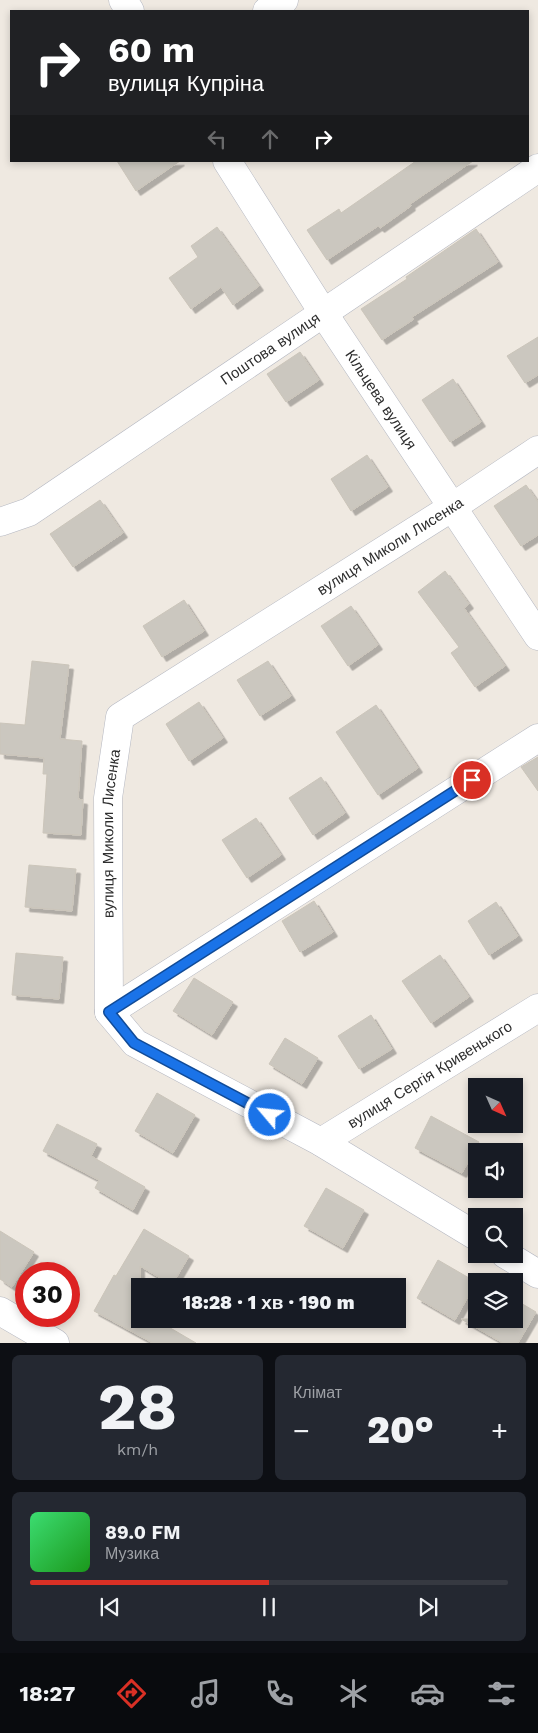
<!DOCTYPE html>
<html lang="uk">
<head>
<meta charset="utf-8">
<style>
  body { margin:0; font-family:"Work Sans",sans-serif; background:#242831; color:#f1f3f6; height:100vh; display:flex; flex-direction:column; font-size:19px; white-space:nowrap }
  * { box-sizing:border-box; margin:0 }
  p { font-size:16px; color:#9ea1a6 }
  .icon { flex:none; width:28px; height:28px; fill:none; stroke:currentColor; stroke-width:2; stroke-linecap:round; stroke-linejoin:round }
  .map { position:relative; height:1343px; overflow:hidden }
  .drawer { display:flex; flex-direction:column; gap:12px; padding:12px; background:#0d0f14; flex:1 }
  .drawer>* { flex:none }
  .banner { position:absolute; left:10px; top:10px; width:519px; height:152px; border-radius:0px; box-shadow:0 2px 8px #0003; background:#202124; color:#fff; overflow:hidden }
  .needle { width:32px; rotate:135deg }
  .controls { position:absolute; left:468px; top:1078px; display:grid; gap:10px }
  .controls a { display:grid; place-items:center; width:55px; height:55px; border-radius:0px; background:#171b24; box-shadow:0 2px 8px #0003; font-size:25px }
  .speed { position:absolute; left:15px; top:1262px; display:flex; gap:10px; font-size:25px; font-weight:700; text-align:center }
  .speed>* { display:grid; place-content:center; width:65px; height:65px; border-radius:50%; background:#171b24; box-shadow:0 2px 8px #0003; line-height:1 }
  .speed .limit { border:8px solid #d22; background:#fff; color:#111 }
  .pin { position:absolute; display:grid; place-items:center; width:42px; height:42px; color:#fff; margin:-21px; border:2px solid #fff; border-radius:50%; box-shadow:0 1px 5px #0007 }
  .me { position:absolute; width:55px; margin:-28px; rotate:298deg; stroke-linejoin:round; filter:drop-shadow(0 0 4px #0008) }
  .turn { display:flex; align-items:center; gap:18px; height:105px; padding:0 15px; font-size:22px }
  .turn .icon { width:65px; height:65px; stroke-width:2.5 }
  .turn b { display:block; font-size:35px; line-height:42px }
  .lanes { display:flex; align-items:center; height:48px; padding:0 15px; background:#0003; justify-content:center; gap:25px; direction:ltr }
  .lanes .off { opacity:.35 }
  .big { font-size:38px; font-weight:800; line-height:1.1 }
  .drawer .card { flex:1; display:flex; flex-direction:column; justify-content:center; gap:8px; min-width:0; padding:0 18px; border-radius:8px; background:#242831 }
  .drawer .dial { align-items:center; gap:0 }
  .dial b { font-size:65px; line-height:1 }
  .song { display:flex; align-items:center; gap:15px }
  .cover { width:60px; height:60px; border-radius:8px; background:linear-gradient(135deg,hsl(140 70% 55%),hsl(120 70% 35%)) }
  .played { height:5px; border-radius:2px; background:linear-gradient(90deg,#d93025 50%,#363941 50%) }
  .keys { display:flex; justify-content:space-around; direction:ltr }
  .heat { display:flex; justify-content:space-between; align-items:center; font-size:28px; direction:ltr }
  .drawer .tiles { flex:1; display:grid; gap:12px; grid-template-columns:1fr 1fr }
  .card:last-child { grid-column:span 2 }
  .trip { position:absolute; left:131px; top:1278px; width:275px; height:50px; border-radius:0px; background:#171b24; box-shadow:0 2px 8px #0003; font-weight:800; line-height:50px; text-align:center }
  .tabs { display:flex; height:80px; justify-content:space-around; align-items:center; background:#090b0e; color:#9ea1a6 }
  .tabs .icon { width:35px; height:35px }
  .tabs .active { color:#d93025 }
  .tabs b { font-size:22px; color:#f1f3f6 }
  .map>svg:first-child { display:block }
  .building { fill:#cbc7bf; stroke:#cbc5ba; filter:url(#shadow) }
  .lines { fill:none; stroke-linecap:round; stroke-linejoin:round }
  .minor-casing { stroke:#b4b7c1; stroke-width:29 }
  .minor { stroke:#fff; stroke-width:28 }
  .route-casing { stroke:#114b97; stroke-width:12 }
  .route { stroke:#1a73e8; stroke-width:9 }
  .labels { text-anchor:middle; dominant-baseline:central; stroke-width:4.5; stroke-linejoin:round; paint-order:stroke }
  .street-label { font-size:15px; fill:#2e2e2e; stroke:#fff }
</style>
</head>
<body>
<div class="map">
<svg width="538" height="1343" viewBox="0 0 538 1343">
  <defs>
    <filter id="shadow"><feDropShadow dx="4.5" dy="4.5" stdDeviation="0" flood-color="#0004"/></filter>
  </defs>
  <rect width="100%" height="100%" fill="#efe9e1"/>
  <g class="building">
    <polygon points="117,161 180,161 136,191"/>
    <polygon points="416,161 473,161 410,204 411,206 380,228 378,226 327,260 307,230 339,209 341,213"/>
    <polygon points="217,227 259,286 233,305 221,287 191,309 169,278 198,257 191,246"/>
    <polygon points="476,229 498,262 412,317 414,319 382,340 361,309 407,279 406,277"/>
    <polygon points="538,337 538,375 525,383 507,356"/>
    <polygon points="300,352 319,380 286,402 267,374"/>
    <polygon points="453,379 481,422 450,442 422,400"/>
    <polygon points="367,455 388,487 351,511 331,479"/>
    <polygon points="526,485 538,502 538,535 521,546 494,506"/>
    <polygon points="100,500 123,533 73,567 50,534"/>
    <polygon points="445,571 469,604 464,608 505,666 475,687 451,653 459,647 418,592"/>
    <polygon points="184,600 204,631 162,657 143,626"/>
    <polygon points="351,606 378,645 348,666 321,626"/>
    <polygon points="32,661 69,665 60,739 82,741 78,799 83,800 81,835 43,833 47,774 43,774 44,758 0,754 0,723 25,725"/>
    <polygon points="268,661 291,696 260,716 237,680"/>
    <polygon points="199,702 223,738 189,761 166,724"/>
    <polygon points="376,705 418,768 378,795 336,732"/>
    <polygon points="538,757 538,791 521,767"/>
    <polygon points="321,777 345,813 313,835 289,798"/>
    <polygon points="256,818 281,855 247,878 222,840"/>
    <polygon points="29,865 76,869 72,911 25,907"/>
    <polygon points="314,901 333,932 300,952 282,921"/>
    <polygon points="496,902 518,936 489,955 468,921"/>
    <polygon points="16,953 63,957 59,999 12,995"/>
    <polygon points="440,955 469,997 431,1023 402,981"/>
    <polygon points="194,978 233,1002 212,1035 173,1011"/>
    <polygon points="371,1015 392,1049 359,1069 338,1036"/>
    <polygon points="285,1038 318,1058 302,1084 269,1064"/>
    <polygon points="157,1093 195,1115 173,1153 135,1131"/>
    <polygon points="431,1116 479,1142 462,1173 415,1148"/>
    <polygon points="57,1124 97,1144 91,1156 145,1187 133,1210 95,1188 99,1180 43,1151"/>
    <polygon points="326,1188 364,1210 343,1248 304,1226"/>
    <polygon points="144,1229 189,1256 172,1285 140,1266 140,1319 155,1319 196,1343 153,1343 94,1311 114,1275 116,1276"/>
    <polygon points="0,1231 34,1252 12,1287 0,1279"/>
    <polygon points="438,1260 476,1282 455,1320 417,1298"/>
    <polygon points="514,1299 536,1312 518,1343 503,1343 461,1319 514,1319"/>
  </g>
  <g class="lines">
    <g class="minor-casing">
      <g id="minor">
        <polyline points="123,0 130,11"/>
        <polyline points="267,11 284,0"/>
        <path id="s1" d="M227,161l97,153 214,322"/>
        <path id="s2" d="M0,522l29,-10 509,-344"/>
        <polyline points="109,1012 538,738"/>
        <path id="s3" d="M321,1142l217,-134"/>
        <path id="s4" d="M476,1236l-155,-94 -186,-99 -26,-31 -1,-214 12,-81 331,-209 87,-58"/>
        <polyline points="505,1254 538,1274"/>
        <polyline points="0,1311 55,1343"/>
      </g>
    </g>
    <use href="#minor" class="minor"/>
  </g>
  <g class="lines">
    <g class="route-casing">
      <polyline id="route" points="270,1115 134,1043 109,1012 472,780"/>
    </g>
    <use href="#route" class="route"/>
  </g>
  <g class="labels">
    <g class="street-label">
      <text stroke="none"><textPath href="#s2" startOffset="322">Поштова вулиця</textPath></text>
      <text stroke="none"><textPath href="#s1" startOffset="284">Кільцева вулиця</textPath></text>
      <text stroke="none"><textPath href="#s4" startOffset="1048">вулиця Миколи Лисенка</textPath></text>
      <text stroke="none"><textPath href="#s4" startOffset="611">вулиця Миколи Лисенка</textPath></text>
      <text stroke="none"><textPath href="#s3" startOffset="128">вулиця Сергія Кривенького</textPath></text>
    </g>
  </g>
</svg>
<div class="controls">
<a><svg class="needle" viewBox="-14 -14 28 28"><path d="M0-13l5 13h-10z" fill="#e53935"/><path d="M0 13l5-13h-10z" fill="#9ea1a6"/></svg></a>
<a><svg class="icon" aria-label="sound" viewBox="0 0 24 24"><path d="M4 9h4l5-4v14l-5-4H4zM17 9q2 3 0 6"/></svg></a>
<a><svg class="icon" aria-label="search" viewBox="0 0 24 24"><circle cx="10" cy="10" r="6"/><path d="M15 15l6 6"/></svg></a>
<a><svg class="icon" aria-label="layers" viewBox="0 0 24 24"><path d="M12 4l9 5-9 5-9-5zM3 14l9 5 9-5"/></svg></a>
</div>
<div class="speed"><div class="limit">30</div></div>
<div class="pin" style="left:472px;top:780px;background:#d93025"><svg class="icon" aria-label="arrive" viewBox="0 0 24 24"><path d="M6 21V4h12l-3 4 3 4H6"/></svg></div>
<svg class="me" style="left:270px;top:1115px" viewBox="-20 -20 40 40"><circle r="17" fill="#1a73e8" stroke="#fff" stroke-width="3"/><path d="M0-11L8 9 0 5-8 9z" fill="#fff"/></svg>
<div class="trip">18:28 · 1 хв · 190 m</div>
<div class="banner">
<div class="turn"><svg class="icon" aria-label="right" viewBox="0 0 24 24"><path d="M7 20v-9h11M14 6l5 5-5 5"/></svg><div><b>60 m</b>вулиця Купріна</div></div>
<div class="lanes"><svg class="icon off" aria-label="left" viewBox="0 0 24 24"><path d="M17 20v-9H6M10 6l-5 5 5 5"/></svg><svg class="icon off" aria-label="ahead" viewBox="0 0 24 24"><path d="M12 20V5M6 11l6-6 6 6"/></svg><svg class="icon" aria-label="right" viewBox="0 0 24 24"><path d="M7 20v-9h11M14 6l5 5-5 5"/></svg></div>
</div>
</div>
<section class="drawer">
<div class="tiles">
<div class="card dial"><b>28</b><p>km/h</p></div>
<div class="card"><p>Клімат</p>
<div class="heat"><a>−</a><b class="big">20°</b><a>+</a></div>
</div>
<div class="card">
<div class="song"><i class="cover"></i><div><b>89.0 FM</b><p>Музика</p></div></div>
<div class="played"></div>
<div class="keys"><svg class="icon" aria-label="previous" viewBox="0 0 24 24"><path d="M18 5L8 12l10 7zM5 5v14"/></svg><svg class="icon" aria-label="pause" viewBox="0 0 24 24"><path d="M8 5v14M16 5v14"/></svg><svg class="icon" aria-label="next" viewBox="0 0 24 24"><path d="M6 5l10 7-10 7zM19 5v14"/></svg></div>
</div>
</div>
</section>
<nav class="tabs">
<b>18:27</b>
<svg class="icon active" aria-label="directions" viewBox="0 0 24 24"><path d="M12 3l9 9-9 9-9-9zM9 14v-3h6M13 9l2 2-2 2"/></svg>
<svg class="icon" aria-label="music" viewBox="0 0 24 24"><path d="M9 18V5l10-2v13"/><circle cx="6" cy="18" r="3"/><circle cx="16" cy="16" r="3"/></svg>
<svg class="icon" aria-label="phone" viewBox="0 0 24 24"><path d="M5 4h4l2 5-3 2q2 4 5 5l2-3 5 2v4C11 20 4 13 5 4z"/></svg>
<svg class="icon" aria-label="climate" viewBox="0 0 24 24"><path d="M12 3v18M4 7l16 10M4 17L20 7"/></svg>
<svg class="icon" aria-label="car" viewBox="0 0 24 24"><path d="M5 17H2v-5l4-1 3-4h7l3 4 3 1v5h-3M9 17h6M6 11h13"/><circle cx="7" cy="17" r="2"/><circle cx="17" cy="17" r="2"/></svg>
<svg class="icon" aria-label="filters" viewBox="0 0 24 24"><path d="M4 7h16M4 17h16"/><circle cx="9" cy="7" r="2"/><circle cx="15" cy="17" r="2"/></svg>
</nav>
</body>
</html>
